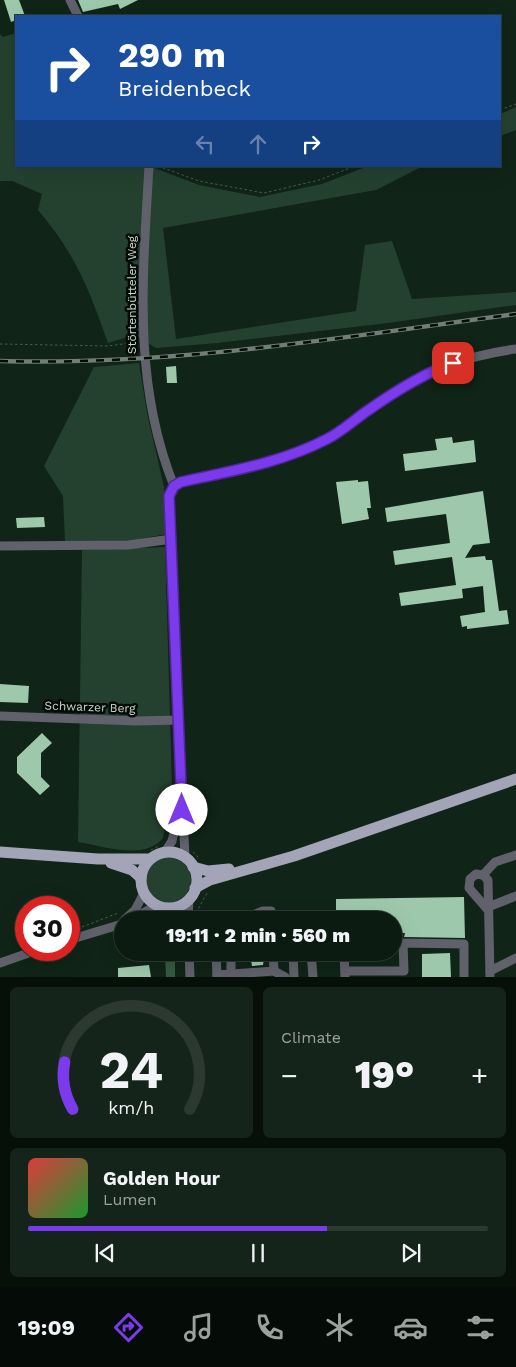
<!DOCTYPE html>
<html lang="en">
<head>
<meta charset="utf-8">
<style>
  body { margin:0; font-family:"Work Sans",sans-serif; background:#15241a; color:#f1f3f6; height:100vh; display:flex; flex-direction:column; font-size:19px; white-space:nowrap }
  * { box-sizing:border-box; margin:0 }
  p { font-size:16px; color:#9aa19f }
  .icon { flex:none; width:28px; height:28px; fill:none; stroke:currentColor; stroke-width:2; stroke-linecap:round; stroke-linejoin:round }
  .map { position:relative; height:977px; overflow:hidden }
  .side { display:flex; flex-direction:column; gap:10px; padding:10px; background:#070f09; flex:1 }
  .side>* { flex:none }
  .top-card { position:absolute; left:15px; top:15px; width:486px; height:152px; border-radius:0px; box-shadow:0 5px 20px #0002,0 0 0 1px #2c3931; background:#1a4fa0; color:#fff; overflow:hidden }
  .speed { position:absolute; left:15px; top:896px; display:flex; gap:10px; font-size:25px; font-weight:700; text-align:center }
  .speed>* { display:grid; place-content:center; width:65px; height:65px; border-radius:50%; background:#0c1b11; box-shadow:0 5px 20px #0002,0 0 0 1px #2c3931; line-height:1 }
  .speed .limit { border:8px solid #d22; background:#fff; color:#111 }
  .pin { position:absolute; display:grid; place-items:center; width:42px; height:42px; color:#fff; margin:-21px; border-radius:10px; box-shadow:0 2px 8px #0006 }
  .me { position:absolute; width:55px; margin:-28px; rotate:0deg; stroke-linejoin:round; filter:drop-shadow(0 0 4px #0008) }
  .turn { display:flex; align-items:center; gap:18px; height:105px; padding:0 20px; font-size:22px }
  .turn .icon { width:65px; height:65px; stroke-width:2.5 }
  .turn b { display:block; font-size:35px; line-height:42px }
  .lanes { display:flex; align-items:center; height:48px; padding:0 20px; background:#0003; justify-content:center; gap:25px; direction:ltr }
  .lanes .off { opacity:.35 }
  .big { font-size:38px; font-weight:800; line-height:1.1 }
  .side .widget { flex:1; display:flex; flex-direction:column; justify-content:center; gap:8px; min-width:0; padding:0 18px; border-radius:8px; background:#15241a }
  .side .dial { align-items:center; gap:0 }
  .dial svg { height:130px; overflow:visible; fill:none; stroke:#2c3931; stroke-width:7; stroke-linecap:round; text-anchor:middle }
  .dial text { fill:#f1f3f6; stroke:none }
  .song { display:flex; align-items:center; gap:15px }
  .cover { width:60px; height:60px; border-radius:8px; background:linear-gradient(135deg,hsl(0 70% 55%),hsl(130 70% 35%)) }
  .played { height:5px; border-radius:2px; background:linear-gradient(90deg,#7c3aed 65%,#2c3931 65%) }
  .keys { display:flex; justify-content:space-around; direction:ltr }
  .heat { display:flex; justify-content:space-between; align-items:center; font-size:28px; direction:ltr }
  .side .tiles { flex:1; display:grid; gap:10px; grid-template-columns:1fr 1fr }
  .widget:last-child { grid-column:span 2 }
  .trip { position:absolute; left:114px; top:911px; width:288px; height:50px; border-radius:25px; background:#0c1b11; box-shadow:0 5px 20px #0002,0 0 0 1px #2c3931; font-weight:800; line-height:50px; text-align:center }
  .menu { display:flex; height:80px; justify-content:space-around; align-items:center; background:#050b07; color:#9aa19f }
  .menu .icon { width:35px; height:35px }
  .menu .current { color:#7c3aed }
  .menu b { font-size:22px; color:#f1f3f6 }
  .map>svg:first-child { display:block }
  .green { fill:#24412f }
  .water { fill:#355b43 }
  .building { fill:#9ec8ac }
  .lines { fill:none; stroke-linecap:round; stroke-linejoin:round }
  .path { stroke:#4a5c51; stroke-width:1; stroke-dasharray:2.5 2.5; stroke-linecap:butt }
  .minor { stroke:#60616b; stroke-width:9 }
  .major { stroke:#a3a4b8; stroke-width:11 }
  .rail-casing { stroke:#707f75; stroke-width:4.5 }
  .rail { stroke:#040b06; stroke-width:2.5; stroke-dasharray:8; stroke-linecap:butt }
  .route-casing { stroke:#51269a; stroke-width:12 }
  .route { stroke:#7c3aed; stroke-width:9 }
  .labels { text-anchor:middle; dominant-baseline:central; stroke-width:5; stroke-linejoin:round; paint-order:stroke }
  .street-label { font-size:12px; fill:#cad6ce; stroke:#040b06 }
</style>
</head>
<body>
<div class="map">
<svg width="516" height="977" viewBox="0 0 516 977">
  <rect width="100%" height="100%" fill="#102417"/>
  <g class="green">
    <path d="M16,33v133h133l50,19 61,12 62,-13 46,-18h55l-47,24 -213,38 13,111 180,-28 9,-66 27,-4 20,58 104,-7v13l-128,18 -171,20 -61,5 -22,-13 -26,8c-19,-54 -32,-88 -70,-133l4,-16 -30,-13h-12v-147l3,3z"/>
    <polygon points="516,107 516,130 500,136 500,114"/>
    <polygon points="139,363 147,413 164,487 167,534 127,541 65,543 63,496 44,466 94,367"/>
    <path d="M165,547l7,238 -9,53c-18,23 -60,8 -85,4l4,-292z"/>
    <circle cx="168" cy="880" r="23"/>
  </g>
  <polygon class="water" points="165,953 175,953 175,977 166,977"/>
  <g class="building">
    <polygon points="4,0 19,0 25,16 16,16 16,20 11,22"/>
    <polygon points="78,0 138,0 120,9 118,4 83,12"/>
    <polygon points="176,366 177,383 167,383 166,367"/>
    <polygon points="452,437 453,443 474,440 476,462 405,471 403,454 437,450 435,439"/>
    <polygon points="358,480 358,482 368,481 371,508 367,508 369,519 342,524 336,482"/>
    <polygon points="483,491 490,543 473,545 465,558 485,556 486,560 492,560 499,611 507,610 509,624 467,629 467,626 462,627 460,616 485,612 483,586 462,589 463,598 401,606 399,593 456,585 452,557 395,565 393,551 450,543 446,514 387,522 385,508"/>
    <polygon points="44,517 45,527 17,528 16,518"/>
    <polygon points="0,684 29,686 28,703 0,702"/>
    <polygon points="42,733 52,743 41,753 41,777 50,786 40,795 17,773 17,757"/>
    <polygon points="464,897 465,938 404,937 405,933 392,933 392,920 336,920 336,899"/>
    <polygon points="237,952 265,952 263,965 252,966 251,960 237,961"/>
    <polygon points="450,953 451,977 422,977 422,954"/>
    <polygon points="149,965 151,977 118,977 118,968"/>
  </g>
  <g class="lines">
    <g class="path">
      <polyline points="500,110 516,104"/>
      <polyline points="158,166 199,181 264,193 319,180 355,166"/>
      <polyline points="0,344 108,346 137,342"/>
      <polyline points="151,850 159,846"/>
      <polyline points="193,852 199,858"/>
      <polyline points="196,913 207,893"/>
      <polyline points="155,915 165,917"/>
      <polyline points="82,927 118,913"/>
    </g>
    <g class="minor">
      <polyline points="70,0 78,16"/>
      <path d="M149,166c-6,109 -17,216 25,320l-5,10 16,361"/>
      <path d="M174,486l7,-4c50,-10 100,-19 145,-43 24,-12 44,-31 66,-46 38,-24 79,-38 124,-44"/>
      <polyline points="1,546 128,545 172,539"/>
      <polyline points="0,716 137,721 179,720"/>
      <polyline points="165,852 172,841 178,816"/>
      <polyline points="483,875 495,862 516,855"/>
      <polyline points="488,907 516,896"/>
      <polyline points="169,908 180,920"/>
      <polyline points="488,910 469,888 470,879 476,874 483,875 488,880 490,977"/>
      <polyline points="124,920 135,910 144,893"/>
      <polyline points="131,920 157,905"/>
      <polyline points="188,920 189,898"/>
      <polyline points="241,920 263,911 271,911 272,920"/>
      <polyline points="293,920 298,915 305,915 310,920"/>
      <polyline points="69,940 122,924"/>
      <polyline points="189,952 190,977"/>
      <polyline points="216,952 217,977"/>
      <polyline points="231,952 231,974"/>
      <polyline points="293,952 294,977"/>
      <polyline points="311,952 313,977"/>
      <polyline points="344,952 345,977"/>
      <polyline points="0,963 37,950"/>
      <polyline points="274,971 285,977"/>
      <polyline points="345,971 404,971 403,943 464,944 464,977"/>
      <polyline points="490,971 516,958"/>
      <polyline points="217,975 274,971 273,952"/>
    </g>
    <g class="major">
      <polyline points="0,852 98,859 150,859"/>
      <circle cx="169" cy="880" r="28"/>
      <polyline points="111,863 132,870 141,878"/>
      <polyline points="193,867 208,871 229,869"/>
      <polyline points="195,888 210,880 294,856 516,779"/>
    </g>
    <g class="rail-casing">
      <path id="rail" d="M0,361c174,5 344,-24 516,-47"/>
    </g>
    <use href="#rail" class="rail"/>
  </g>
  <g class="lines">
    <g class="route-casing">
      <path id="route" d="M182,810l-13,-314 5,-10 7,-4c50,-11 100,-19 146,-43 14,-7 27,-19 40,-28 27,-19 55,-37 86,-48"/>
    </g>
    <use href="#route" class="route"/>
  </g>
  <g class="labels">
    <g class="street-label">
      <text transform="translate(132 295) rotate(-90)">Störtenbütteler Weg</text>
      <text transform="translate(90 707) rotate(2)">Schwarzer Berg</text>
    </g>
  </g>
</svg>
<div class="speed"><div class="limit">30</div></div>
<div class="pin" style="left:453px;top:363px;background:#d93025"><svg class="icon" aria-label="arrive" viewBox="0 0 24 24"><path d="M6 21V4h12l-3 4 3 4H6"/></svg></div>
<svg class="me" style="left:182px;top:810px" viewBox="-20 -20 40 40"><circle r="19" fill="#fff"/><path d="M0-13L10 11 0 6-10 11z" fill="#7c3aed"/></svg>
<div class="trip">19:11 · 2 min · 560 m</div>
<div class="top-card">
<div class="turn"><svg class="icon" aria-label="right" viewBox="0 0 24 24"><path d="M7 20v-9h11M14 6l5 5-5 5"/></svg><div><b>290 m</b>Breidenbeck</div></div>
<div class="lanes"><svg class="icon off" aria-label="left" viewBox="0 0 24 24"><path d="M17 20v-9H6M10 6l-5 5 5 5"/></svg><svg class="icon off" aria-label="ahead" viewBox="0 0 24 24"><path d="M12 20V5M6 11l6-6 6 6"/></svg><svg class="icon" aria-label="right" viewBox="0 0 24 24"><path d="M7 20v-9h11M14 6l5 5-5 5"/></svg></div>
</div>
</div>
<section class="side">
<div class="tiles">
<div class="widget dial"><svg viewBox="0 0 100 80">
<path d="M14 69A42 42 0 1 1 86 69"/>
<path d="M14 69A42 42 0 0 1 9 40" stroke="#7c3aed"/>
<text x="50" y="56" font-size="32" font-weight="700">24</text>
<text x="50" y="72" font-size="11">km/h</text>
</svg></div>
<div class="widget"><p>Climate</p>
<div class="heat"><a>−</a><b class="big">19°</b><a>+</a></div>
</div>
<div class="widget">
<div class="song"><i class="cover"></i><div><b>Golden Hour</b><p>Lumen</p></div></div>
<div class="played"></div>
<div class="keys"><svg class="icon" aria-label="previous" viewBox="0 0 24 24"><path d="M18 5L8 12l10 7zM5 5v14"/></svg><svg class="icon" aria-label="pause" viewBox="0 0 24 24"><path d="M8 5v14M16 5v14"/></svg><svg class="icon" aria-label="next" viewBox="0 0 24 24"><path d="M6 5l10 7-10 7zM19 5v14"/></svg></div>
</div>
</div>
</section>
<nav class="menu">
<b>19:09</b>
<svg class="icon current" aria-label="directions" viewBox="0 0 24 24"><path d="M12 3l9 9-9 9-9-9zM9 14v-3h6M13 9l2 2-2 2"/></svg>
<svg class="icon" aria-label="music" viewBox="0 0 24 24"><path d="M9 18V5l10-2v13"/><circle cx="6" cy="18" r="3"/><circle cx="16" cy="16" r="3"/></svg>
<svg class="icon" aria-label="phone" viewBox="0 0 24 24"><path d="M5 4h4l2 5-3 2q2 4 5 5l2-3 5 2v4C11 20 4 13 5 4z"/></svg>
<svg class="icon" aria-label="climate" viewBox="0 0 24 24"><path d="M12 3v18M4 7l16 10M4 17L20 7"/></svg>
<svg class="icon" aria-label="car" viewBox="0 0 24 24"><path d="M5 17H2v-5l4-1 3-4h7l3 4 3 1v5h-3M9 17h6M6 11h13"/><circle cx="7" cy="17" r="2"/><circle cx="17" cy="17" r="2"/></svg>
<svg class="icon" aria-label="filters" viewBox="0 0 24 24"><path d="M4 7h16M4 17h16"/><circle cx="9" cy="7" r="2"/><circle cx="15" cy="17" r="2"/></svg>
</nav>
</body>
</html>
